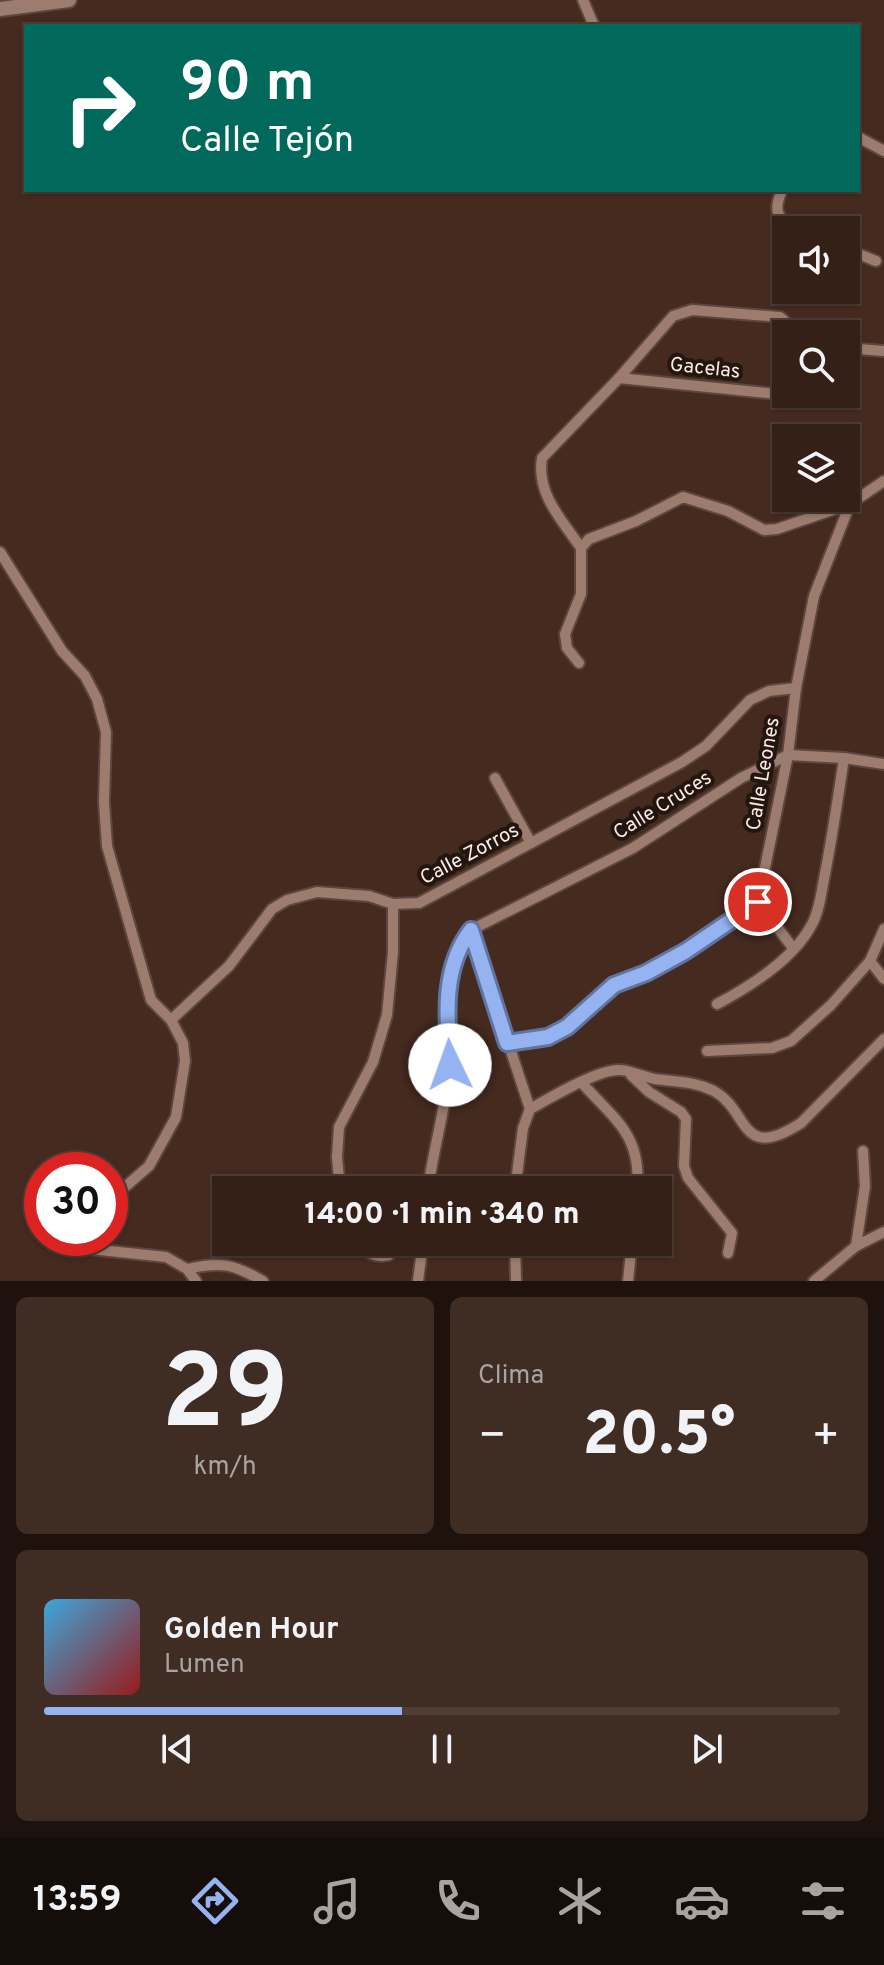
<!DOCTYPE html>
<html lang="es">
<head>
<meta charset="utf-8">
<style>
  body { margin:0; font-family:Overpass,sans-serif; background:#3f2d24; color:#f1f3f6; height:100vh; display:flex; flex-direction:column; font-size:30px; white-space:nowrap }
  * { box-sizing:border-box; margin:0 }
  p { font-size:26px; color:#a9a3a1 }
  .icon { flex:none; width:44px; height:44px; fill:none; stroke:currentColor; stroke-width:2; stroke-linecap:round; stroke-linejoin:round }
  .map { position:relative; height:1281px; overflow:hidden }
  .details { display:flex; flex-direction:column; gap:16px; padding:16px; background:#1d120d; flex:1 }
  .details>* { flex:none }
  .guide { position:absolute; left:24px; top:24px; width:836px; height:168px; border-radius:0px; box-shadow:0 2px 6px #0004,0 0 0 2px #4e3e36; background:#00695c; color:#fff; overflow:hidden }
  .fabs { position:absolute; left:772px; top:216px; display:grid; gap:16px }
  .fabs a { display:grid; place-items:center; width:88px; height:88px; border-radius:0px; background:#342017; box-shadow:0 2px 6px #0004,0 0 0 2px #4e3e36; font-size:40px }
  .speed { position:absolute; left:24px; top:1152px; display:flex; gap:16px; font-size:40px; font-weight:700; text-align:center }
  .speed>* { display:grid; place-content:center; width:104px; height:104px; border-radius:50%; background:#342017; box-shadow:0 2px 6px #0004,0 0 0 2px #4e3e36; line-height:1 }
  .speed .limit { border:12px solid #d22; background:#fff; color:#111 }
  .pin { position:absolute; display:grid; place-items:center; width:68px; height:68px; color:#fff; margin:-34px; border:4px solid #fff; border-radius:50%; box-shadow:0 2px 8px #0007 }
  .me { position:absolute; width:88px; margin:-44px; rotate:357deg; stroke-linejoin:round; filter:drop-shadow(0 0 6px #0008) }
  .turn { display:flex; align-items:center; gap:28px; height:168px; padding:0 24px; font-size:36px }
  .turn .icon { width:104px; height:104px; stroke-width:2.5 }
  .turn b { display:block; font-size:56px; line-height:68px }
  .big { font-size:60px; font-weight:800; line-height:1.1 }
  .details .card { flex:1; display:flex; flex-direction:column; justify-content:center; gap:12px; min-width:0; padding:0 28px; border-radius:12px; background:#3f2d24 }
  .details .dial { align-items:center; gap:0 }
  .dial b { font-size:104px; line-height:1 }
  .song { display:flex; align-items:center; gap:24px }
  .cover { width:96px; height:96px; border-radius:12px; background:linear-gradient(135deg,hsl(200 70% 55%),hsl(0 70% 35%)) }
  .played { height:8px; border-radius:4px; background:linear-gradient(90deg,#95b2f1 45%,#4e3e36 45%) }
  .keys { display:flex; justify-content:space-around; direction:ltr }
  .heat { display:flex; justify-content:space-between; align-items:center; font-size:44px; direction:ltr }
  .details .tiles { flex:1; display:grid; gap:16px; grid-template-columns:1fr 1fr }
  .card:last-child { grid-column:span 2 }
  .trip { position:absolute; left:212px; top:1176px; width:460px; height:80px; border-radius:0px; background:#342017; box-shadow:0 2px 6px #0004,0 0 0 2px #4e3e36; font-weight:800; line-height:80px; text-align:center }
  .tab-bar { display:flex; height:128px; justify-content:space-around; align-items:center; background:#150d09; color:#a9a3a1 }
  .tab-bar .icon { width:56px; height:56px }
  .tab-bar .on { color:#95b2f1 }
  .tab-bar b { font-size:36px; color:#f1f3f6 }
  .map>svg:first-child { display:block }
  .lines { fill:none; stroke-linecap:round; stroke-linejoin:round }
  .minor-casing { stroke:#5d463d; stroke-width:14 }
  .secondary-casing { stroke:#5d463d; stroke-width:18 }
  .minor { stroke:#9c7c6f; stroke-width:10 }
  .secondary { stroke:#9c7c6f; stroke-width:14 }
  .route-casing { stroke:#61749d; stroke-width:20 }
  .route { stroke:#95b2f1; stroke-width:14 }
  .labels { text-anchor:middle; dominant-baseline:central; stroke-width:8; stroke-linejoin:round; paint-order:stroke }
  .street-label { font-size:20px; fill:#fdeae3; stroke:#221611 }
</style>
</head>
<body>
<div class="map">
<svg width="884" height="1281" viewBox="0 0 884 1281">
  <rect width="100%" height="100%" fill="#452a1f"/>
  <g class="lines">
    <g class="minor-casing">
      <g id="minor">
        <polyline points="583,0 594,26"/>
        <polyline points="858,137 884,151"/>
        <path d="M782,190c-11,25 -3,30 20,40"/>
        <polyline points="846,249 876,261"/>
        <polyline points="846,348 884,351"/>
        <polyline points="619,378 777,394 784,388 786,373"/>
        <path d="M581,548c-19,-28 -45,-54 -39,-90l77,-80 54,-62 19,-6 88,7 9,8v9"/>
        <polyline points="0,552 62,651 85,676 97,699 106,732 104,802 107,846 151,1000 171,1020 183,1043 185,1061 176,1117 149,1166 110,1200"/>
        <polyline points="579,663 567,648 565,634 581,594 581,548 589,539 636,521 683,497 728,511 764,530 777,529 850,504"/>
        <polyline points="495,778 531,843"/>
        <polyline points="758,902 793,948"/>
        <polyline points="471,930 530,1109"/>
        <polyline points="870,961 884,979"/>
        <path d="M717,1004c32,-17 76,-45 94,-78 8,-13 10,-32 13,-47 8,-40 14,-81 20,-121"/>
        <polyline points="171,1020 229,966 272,909 287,900 317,892 369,896 393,904 419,903 682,762 706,746 750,700 769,691 796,688"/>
        <polyline points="507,1043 548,1037 567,1027 614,985 646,973 686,951 758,902 788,755 796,688 814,596 850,504 884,481"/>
        <polyline points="707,1051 772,1048 791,1041 831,1005 870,961 884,929"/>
        <polyline points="631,1075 649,1092 681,1112 686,1119 684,1166 688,1178 732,1233 728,1253"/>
        <path d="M581,1082c34,38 61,53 56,108"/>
        <path d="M530,1109c20,-11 68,-40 90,-39 10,0 23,7 35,9 21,3 39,2 59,12 36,20 25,72 87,32l83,-84"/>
        <polyline points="340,1190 337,1157 339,1127 373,1062 387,1015 393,952 393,904"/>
        <path d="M428,1190c5,-41 18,-81 21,-123 5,-49 -13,-93 22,-137l162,-82 108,-70 47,-23 56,3 40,6"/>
        <polyline points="515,1190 523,1128 530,1109"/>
        <polyline points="52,1238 53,1245 166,1257 187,1269 196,1281"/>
        <path d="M361,1242c7,12 14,16 28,13l9,-13"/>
        <polyline points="515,1242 516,1281"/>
        <polyline points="856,1246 865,1186 863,1151"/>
        <path d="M187,1269c34,-8 46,-5 76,12"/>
        <polyline points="418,1281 423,1242"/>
        <polyline points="628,1281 632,1242"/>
        <polyline points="814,1281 856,1246 884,1232"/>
      </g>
    </g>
    <g class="secondary-casing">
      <polyline id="secondary" points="0,9 69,0"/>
    </g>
    <use href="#minor" class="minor"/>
    <use href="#secondary" class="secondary"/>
  </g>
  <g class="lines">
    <g class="route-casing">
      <path id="route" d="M450,1065c-3,-46 -9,-96 21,-135l36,113 41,-6 19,-10 47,-42 32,-12 40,-22 72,-49"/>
    </g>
    <use href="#route" class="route"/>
  </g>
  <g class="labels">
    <g class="street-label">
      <text transform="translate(705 369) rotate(6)">Gacelas</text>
      <text transform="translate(764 774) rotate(-80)">Calle Leones</text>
      <text transform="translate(663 806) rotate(-32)">Calle Cruces</text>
      <text transform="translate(470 855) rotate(-28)">Calle Zorros</text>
    </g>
  </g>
</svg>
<div class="fabs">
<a><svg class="icon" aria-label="sound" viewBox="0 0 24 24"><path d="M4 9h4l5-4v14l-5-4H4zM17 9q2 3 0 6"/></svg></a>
<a><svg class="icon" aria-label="search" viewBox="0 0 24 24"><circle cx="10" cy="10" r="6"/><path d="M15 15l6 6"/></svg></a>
<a><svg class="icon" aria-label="layers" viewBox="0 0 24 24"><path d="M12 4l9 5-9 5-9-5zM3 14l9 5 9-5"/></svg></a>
</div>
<div class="speed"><div class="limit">30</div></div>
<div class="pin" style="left:758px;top:902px;background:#d93025"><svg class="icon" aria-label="arrive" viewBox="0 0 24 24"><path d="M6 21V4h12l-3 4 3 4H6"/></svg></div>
<svg class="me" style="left:450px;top:1065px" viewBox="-20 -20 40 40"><circle r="19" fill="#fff"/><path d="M0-13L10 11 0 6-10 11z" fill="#95b2f1"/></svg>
<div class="trip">14:00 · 1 min · 340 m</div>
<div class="guide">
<div class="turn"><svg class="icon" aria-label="right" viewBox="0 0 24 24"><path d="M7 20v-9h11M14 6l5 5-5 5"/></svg><div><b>90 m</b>Calle Tejón</div></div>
</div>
</div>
<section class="details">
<div class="tiles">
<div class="card dial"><b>29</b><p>km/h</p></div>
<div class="card"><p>Clima</p>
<div class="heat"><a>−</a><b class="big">20.5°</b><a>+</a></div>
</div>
<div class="card">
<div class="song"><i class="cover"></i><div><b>Golden Hour</b><p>Lumen</p></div></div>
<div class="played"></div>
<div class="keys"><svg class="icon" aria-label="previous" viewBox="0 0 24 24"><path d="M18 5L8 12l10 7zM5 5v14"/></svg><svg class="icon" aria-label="pause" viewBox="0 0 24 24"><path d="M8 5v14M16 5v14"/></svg><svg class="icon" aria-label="next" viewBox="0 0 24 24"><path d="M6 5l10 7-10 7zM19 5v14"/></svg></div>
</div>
</div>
</section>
<nav class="tab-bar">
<b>13:59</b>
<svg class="icon on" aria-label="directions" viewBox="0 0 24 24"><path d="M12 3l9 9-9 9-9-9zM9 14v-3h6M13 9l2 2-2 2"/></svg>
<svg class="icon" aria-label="music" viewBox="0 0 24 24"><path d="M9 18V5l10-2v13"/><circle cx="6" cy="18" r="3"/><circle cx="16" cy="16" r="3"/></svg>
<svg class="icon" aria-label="phone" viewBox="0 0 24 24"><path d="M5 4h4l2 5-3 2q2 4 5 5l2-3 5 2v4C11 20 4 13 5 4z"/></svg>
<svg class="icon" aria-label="climate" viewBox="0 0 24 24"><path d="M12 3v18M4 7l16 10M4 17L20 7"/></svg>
<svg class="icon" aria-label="car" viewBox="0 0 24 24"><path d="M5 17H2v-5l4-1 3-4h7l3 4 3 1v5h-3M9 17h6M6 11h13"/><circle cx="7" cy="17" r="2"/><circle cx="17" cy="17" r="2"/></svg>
<svg class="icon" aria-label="filters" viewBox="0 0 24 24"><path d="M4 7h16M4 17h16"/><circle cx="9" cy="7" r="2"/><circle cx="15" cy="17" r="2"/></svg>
</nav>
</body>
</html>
